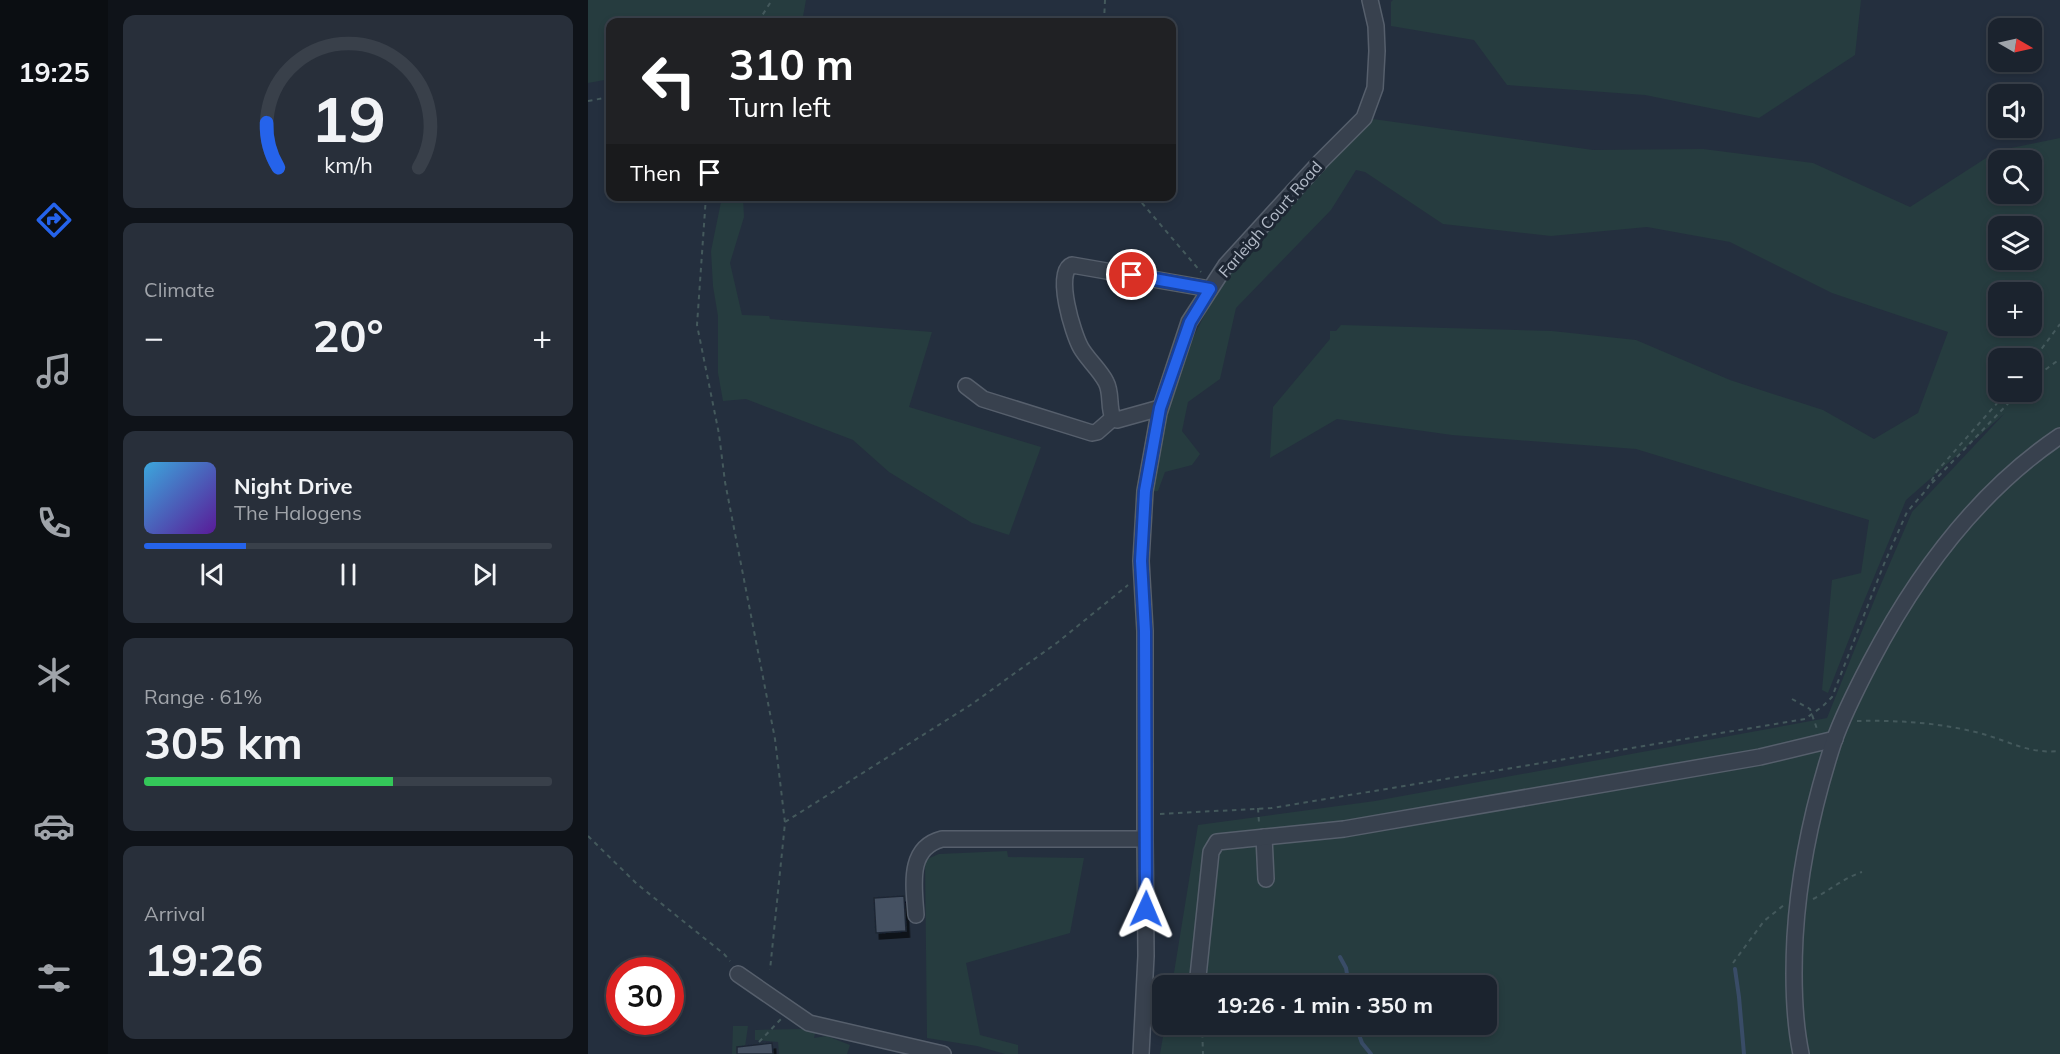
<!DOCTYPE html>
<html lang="en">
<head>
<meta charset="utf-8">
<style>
  body { margin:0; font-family:Mulish,sans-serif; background:#282f3a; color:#f1f3f6; height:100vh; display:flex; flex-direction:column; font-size:22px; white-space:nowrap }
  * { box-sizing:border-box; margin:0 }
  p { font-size:20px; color:#a0a4aa }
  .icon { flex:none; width:33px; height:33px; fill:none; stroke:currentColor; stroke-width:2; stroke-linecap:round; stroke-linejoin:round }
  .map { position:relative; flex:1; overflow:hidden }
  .side { display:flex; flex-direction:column; gap:15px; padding:15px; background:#0f1319; width:480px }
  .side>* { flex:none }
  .hud { position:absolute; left:18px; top:18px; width:570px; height:183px; border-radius:12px; box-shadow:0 3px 9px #0003,0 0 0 2px #39404a; background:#202124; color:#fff; overflow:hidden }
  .needle { width:39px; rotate:99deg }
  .buttons { position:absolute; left:1400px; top:18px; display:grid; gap:12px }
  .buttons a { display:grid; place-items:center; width:54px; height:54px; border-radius:12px; background:#1b232e; box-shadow:0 3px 9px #0003,0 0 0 2px #39404a; font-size:30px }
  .speed { position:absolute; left:18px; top:957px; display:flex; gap:12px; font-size:30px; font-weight:700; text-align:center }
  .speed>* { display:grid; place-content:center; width:78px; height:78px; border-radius:50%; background:#1b232e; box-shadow:0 3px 9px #0003,0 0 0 2px #39404a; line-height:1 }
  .speed .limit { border:9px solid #d22; background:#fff; color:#111 }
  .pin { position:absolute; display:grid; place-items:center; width:51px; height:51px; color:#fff; margin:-26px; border:3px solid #fff; border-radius:50%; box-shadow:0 2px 6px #0007 }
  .me { position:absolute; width:66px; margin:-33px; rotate:1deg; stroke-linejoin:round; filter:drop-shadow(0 0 4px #0008) }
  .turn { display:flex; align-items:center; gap:21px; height:126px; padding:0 24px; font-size:27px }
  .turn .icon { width:78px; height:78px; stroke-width:2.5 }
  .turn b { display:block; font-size:42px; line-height:51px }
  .then { display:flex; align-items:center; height:57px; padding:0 24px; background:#0003; gap:12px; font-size:22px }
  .big { font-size:45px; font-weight:700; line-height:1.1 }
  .side .card { flex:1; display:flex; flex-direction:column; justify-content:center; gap:9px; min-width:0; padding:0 21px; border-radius:12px; background:#282f3a }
  .side .dial { align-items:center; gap:0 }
  .dial svg { height:156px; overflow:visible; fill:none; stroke:#39404a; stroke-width:7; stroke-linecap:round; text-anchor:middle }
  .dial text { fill:#f1f3f6; stroke:none }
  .song { display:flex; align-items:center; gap:18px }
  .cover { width:72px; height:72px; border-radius:9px; background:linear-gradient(135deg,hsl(200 70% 55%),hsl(270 70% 35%)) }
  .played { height:6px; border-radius:3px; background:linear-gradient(90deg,#2563eb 25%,#39404a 25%) }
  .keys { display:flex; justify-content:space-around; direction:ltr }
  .heat { display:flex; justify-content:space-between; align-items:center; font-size:33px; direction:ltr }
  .charge { height:9px; border-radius:4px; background:linear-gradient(90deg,#34c759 61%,#39404a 0) }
  .trip { position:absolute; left:564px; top:975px; width:345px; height:60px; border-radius:12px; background:#1b232e; box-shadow:0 3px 9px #0003,0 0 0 2px #39404a; font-weight:700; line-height:60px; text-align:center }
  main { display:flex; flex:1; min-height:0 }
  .tabs { display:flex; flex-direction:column; width:108px; justify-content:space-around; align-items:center; background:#0b0e12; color:#a0a4aa }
  .tabs .icon { width:42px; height:42px }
  .tabs .active { color:#2563eb }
  .tabs b { font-size:27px; color:#f1f3f6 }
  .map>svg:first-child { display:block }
  .green { fill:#263c3f; fill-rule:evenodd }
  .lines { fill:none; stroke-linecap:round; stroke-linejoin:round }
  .stream { stroke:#394c67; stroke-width:4 }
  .building { fill:#455162; stroke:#1f2835; stroke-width:1.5; filter:url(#shadow) }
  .minor-casing { stroke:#565f6c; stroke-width:18 }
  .path { stroke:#44595c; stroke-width:2; stroke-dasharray:4.5 4.5; stroke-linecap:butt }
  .minor { stroke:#38414e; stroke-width:15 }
  .route-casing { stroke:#184099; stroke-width:15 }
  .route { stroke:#2563eb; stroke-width:10 }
  .labels { text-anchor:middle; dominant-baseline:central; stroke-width:6; stroke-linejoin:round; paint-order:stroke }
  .street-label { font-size:16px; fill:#b4bcc9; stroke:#1d2633 }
</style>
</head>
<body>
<main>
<nav class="tabs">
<b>19:25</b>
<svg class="icon active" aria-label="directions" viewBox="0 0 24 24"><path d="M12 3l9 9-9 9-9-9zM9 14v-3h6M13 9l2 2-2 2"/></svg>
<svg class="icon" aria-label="music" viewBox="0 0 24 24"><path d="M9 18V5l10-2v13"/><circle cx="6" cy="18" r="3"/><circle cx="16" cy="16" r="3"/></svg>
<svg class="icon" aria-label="phone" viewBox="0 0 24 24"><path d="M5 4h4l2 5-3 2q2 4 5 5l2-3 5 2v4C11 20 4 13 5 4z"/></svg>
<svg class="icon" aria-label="climate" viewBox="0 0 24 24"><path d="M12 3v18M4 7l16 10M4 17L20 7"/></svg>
<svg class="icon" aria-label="car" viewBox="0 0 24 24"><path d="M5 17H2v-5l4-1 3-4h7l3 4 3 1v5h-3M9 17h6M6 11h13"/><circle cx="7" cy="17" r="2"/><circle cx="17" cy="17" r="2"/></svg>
<svg class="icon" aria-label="filters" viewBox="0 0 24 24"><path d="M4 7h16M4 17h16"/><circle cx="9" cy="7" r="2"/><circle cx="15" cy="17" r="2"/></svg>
</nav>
<section class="side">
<div class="card dial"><svg viewBox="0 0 100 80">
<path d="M14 69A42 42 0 1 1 86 69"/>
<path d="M14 69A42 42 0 0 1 8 46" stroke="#2563eb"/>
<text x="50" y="56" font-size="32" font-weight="700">19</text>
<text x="50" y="72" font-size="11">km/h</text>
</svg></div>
<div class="card"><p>Climate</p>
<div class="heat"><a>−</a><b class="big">20°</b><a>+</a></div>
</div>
<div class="card">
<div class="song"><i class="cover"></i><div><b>Night Drive</b><p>The Halogens</p></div></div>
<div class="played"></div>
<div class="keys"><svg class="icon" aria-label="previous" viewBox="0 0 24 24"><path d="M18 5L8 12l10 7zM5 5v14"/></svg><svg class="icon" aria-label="pause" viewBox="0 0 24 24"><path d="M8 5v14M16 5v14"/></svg><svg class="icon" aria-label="next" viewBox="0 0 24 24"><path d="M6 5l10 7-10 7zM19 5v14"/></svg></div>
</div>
<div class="card"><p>Range · 61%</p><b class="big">305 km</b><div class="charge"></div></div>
<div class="card"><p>Arrival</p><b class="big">19:26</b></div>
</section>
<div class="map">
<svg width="1472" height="1054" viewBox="0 0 1472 1054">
  <defs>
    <filter id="shadow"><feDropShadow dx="3.5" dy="6" stdDeviation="0" flood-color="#0009"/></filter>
  </defs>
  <rect width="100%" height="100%" fill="#242f3e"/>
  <g class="green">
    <polygon points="0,0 218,0 214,22 22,22 22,79 0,83"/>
    <polygon points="805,0 1273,0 1267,55 1171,118 1057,95 919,85 886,40 803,26 803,2"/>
    <path d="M785,119l220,31 110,-1 110,14 97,44 87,-56 63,-13v916h-900l5,-29 321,-1v-38l-314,-1 26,-160 177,-24 452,-83 51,-127 34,-79 93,-99 -99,87 -44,106 -34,87 -6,-3 10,-110 29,-7 8,-53 -233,-71 -184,-14 -115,-16 -67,39 3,-51 57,-68v-8h6l5,-6 211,6 84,9 94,40 93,30 51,29 44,-26 30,-81 -116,-39 -102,-51 -83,-15 -96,9 -108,-12 -78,-52 -9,-2 -25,40 -95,98 -16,71 -32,23 -6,29 18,23 -8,11 -27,7 -7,19 -9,1 14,-72 19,-60 28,-56 26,-44 91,-97zM1410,160h33v34h-33zM1410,226h33v34h-33zM1410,292h33v34h-33zM1410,358h33v34h-33z"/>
    <polygon points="134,197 155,197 156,217 142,263 154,315 181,316 182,319 344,332 321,407 453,447 421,535 384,523 301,472 265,440 158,399 135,401 130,373 130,316 125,286 123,251"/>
    <polygon points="419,851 420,857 496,858 482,933 378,963 392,1035 430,1045 430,1054 417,1054 389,1046 339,1038 337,860 351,854"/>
    <polygon points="145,1026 160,1026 156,1054 144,1054"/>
    <polygon points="214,1029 227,1033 226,1038 239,1036 262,1045 259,1054 191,1054 190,1042 167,1040 167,1030"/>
  </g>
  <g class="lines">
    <g class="stream">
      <polyline points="752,957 758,968 761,986"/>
      <polyline points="1147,969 1151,997 1156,1054"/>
      <polyline points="767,1024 774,1043 783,1054"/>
    </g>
  </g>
  <g class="building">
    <polygon points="316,896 318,931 288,933 286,898"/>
    <polygon points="184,1043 185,1054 149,1054 149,1047"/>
  </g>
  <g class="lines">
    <g class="minor-casing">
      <g id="minor">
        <polyline points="378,386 395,399 504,433 509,432 525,418"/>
        <path d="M572,408l-43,12 -4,-2c-5,-11 -1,-25 -7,-36 -6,-12 -18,-22 -25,-34 -8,-14 -27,-76 -9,-83l138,24"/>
        <polyline points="676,837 678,879"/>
        <path d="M328,915c-2,-29 -9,-67 26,-76h203"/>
        <polyline points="150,974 221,1023 355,1054"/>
        <polyline points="609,986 623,852 629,842 756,829 1172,757 1247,739"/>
        <polyline points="556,1006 574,1004"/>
        <polyline points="553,1054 558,956 557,839 557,631 553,561 557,491 571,413 601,322 638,265 733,161 776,118 787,88 789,51 788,26 782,0"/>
        <path d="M1213,1054c-8,-39 -8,-78 -6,-117 4,-67 18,-132 39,-196 9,-26 23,-53 36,-78 46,-88 107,-171 190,-227"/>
      </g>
    </g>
    <g class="path">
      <polyline points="170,22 184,0"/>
      <polyline points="516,22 517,0"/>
      <polyline points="0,101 22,97"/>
      <polyline points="118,196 109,325 131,434 137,482 187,739 197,823 182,970"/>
      <polyline points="548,196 613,272"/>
      <polyline points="1443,363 1472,324"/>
      <polyline points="1443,380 1472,359"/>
      <polyline points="1344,483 1431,392"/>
      <polyline points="1204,699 1222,709 1229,729"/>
      <path d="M1269,721c42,-1 86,2 126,13 28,8 46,20 77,17"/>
      <polyline points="670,808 671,823"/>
      <polyline points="572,814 684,808 1217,719 1235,706 1244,697 1296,564 1319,512 1339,489 1349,471 1419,392"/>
      <polyline points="197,822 384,704 470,642 540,585"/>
      <polyline points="0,836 49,884 136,954 142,961"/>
      <path d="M1225,899c17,-9 31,-21 49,-27"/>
      <polyline points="1145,963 1176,921 1196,905"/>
      <polyline points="614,1024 615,1054"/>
      <polyline points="171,1042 193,1019"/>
    </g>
    <use href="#minor" class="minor"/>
  </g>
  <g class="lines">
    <g class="route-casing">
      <polyline id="route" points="544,275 622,289 602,322 572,408 557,491 553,561 557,631 558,909"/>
    </g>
    <use href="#route" class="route"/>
  </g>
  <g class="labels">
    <g class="street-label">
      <text transform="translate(682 219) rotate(-49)">Farleigh Court Road</text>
    </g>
  </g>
</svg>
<div class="buttons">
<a><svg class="needle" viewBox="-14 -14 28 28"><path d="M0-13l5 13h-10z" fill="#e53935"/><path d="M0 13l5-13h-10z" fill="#a0a4aa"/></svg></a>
<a><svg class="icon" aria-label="sound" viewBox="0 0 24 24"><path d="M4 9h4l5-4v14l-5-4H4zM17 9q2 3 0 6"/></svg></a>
<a><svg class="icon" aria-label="search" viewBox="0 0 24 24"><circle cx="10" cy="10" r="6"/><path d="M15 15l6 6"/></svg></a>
<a><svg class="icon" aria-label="layers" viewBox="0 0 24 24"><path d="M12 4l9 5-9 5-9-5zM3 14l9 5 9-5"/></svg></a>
<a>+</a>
<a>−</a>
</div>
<div class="speed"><div class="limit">30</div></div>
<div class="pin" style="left:544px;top:275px;background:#d93025"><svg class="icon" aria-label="arrive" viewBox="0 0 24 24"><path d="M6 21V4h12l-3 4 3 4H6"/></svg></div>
<svg class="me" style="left:558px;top:909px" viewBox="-20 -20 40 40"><path d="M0-17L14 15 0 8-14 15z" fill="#2563eb" stroke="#fff" stroke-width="4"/></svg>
<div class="trip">19:26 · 1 min · 350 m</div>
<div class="hud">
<div class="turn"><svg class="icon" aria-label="left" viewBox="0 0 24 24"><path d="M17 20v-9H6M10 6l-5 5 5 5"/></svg><div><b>310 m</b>Turn left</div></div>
<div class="then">Then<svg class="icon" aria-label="arrive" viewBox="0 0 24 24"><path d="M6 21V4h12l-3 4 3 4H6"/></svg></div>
</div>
</div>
</main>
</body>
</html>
